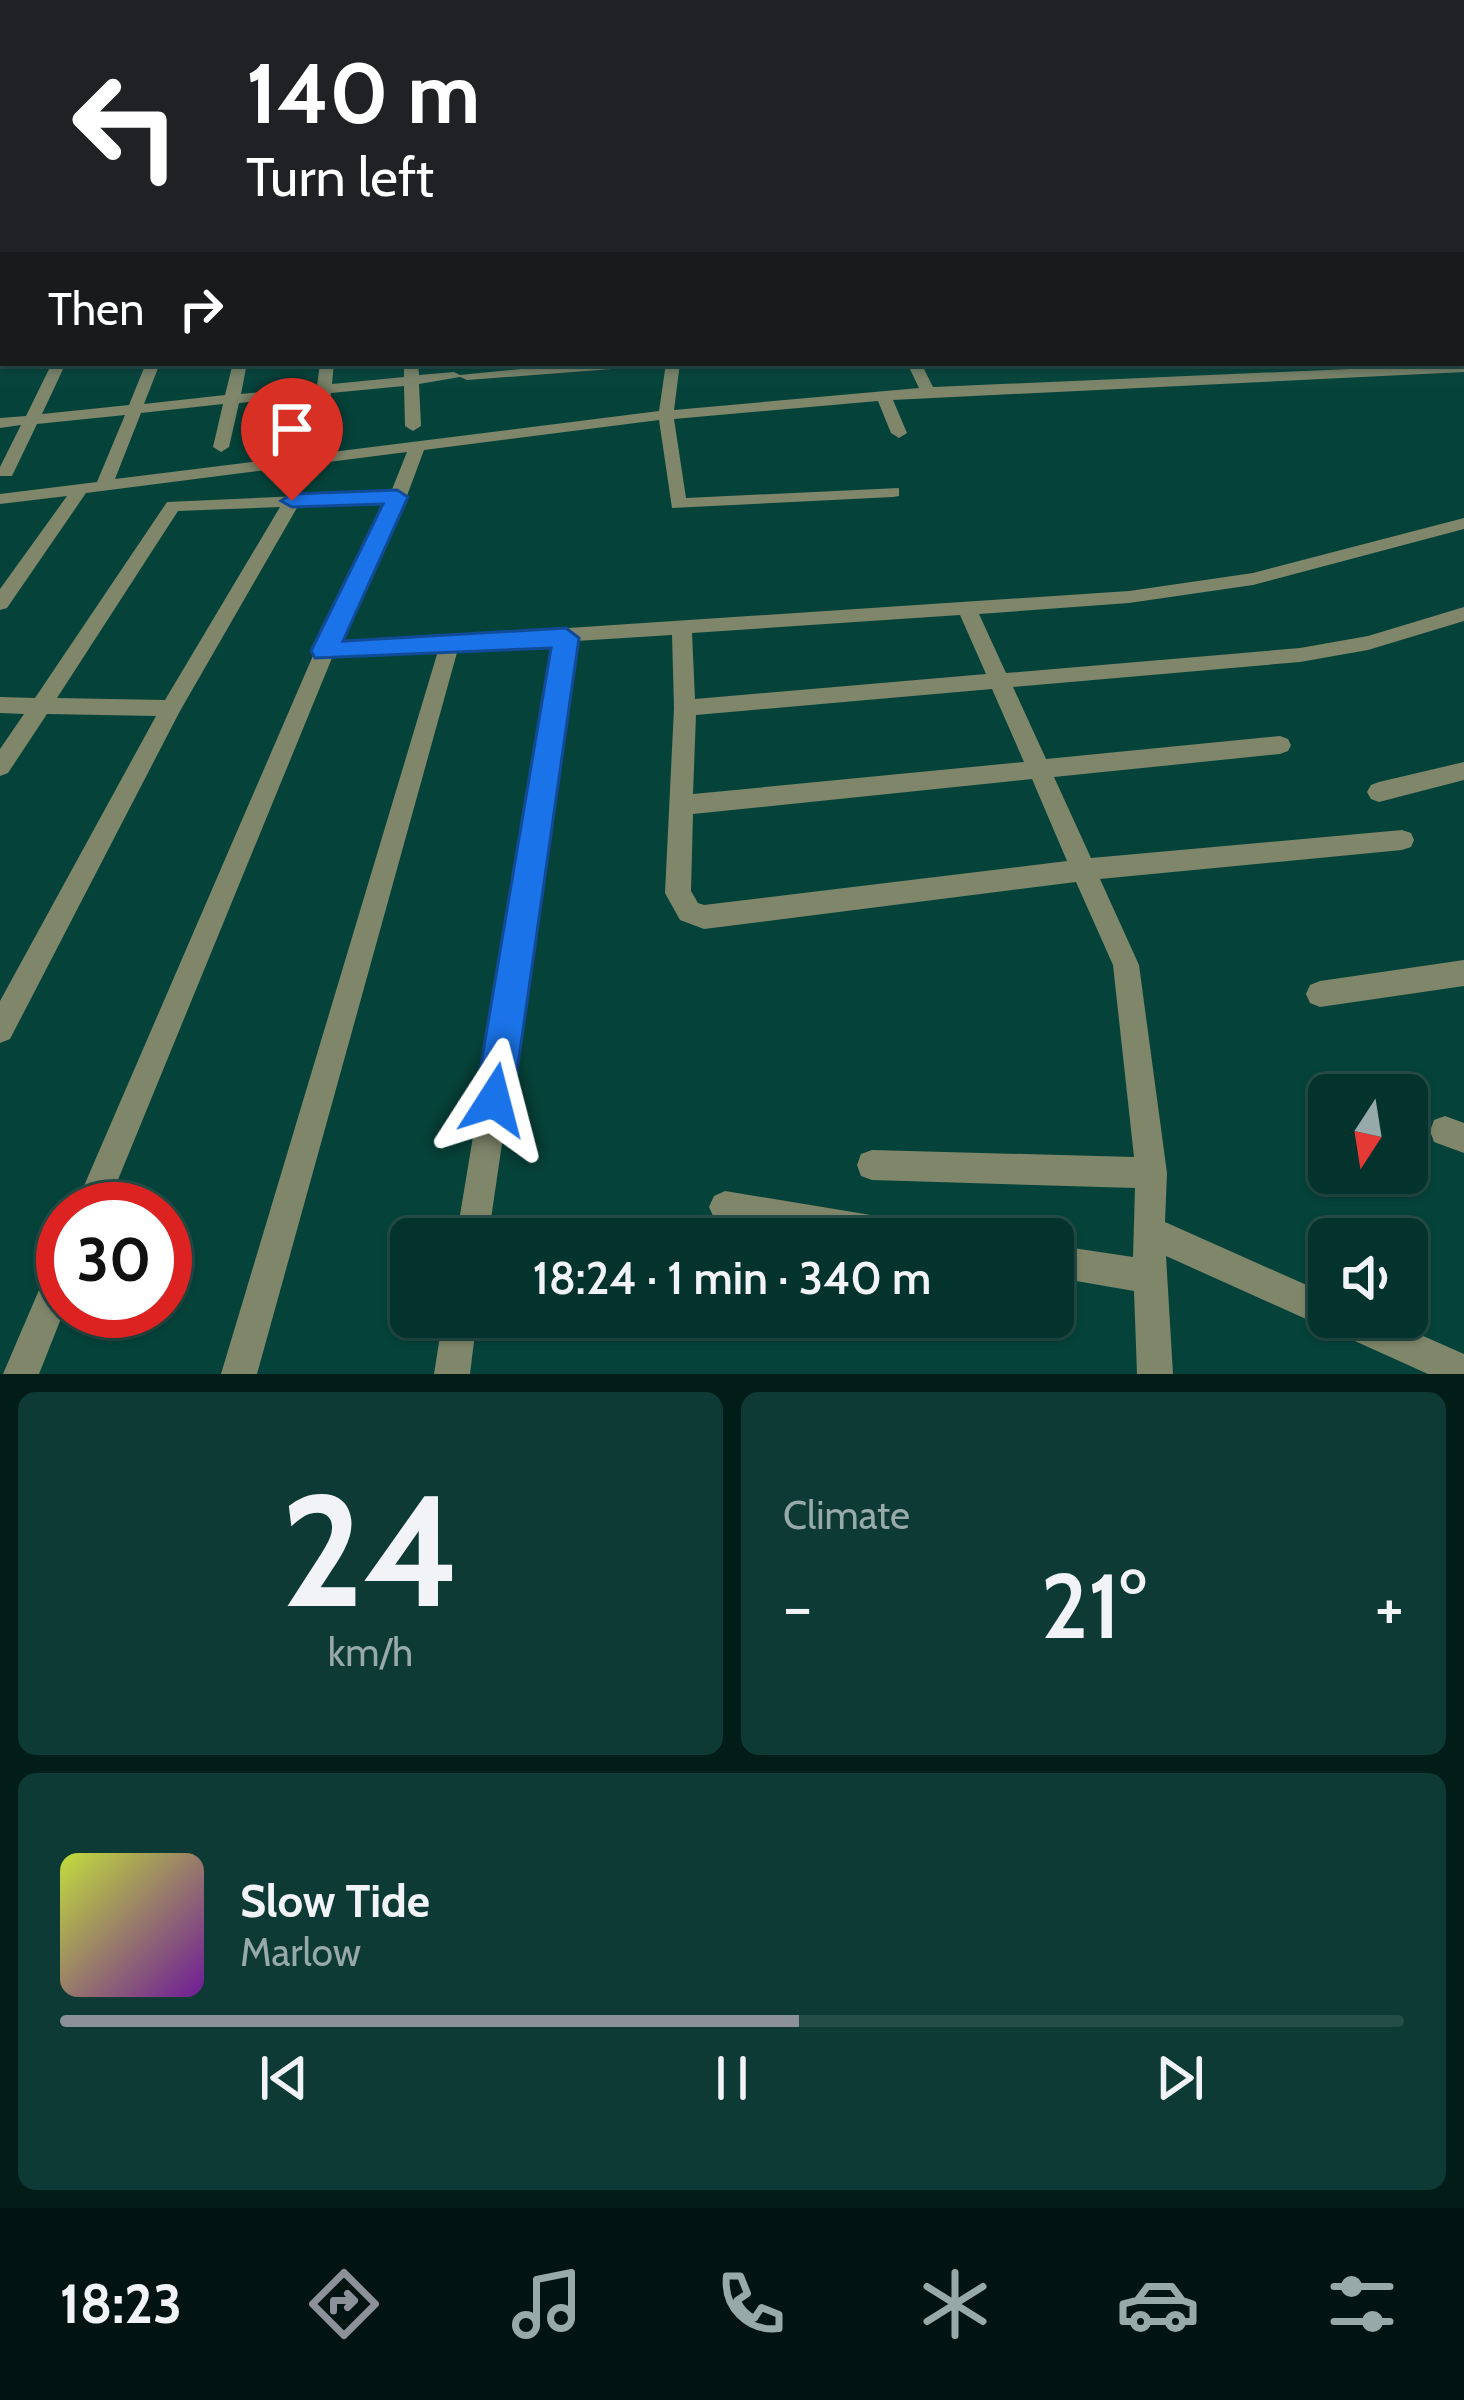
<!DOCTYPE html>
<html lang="en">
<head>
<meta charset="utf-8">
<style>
  body { margin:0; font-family:Cabin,sans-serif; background:#0d3a34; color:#f1f3f6; height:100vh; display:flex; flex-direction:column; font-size:45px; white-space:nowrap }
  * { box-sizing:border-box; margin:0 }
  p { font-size:39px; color:#97aaa9 }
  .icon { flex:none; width:66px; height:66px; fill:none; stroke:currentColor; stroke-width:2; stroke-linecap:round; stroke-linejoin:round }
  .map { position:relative; height:1374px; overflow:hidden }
  .sheet { display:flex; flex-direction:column; gap:18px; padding:18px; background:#021c18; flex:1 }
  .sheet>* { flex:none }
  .hud { position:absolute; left:0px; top:0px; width:1464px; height:366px; box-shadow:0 3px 9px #0004,0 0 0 3px #254d48; background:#202124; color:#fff; overflow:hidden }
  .needle { width:78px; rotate:192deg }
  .buttons { position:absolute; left:1308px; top:1074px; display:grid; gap:24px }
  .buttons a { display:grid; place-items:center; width:120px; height:120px; border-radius:18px; background:#04322c; box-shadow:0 3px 9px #0004,0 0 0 3px #254d48; font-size:60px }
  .speed { position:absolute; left:36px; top:1182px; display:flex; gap:24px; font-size:60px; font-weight:700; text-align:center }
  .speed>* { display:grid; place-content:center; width:156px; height:156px; border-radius:50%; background:#04322c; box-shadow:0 3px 9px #0004,0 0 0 3px #254d48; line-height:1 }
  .speed .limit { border:18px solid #d22; background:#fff; color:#111 }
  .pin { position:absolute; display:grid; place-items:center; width:102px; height:102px; color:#fff; margin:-123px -51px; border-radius:50% 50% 50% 0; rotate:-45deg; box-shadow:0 0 12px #0007 }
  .pin .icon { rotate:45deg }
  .me { position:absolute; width:132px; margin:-66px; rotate:9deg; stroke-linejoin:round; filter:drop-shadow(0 0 9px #0008) }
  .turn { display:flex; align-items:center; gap:42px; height:252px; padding:0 48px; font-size:54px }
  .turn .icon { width:156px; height:156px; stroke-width:2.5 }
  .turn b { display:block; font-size:84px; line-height:102px }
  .then { display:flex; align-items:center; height:114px; padding:0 48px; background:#0003; gap:24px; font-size:45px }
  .big { font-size:90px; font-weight:600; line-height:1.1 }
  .sheet .tile { flex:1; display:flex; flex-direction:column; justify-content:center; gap:18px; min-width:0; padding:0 42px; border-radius:18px; background:#0d3a34 }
  .sheet .dial { align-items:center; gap:0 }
  .dial b { font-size:156px; line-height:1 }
  .song { display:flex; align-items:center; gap:36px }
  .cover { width:144px; height:144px; border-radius:18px; background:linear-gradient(135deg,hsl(70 70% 55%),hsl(280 70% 35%)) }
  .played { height:12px; border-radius:6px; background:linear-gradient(90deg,#8c9099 55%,#254d48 55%) }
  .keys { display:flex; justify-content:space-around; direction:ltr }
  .heat { display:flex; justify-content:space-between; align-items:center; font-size:66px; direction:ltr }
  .sheet .tiles { flex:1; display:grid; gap:18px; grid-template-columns:1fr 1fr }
  .tile:last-child { grid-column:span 2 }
  .trip { position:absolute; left:390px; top:1218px; width:684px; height:120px; border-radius:18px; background:#04322c; box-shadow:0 3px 9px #0004,0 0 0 3px #254d48; font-weight:600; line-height:120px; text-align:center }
  .tabs { display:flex; height:192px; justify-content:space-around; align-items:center; background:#021412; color:#97aaa9 }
  .tabs .icon { width:84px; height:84px }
  .tabs .on { color:#8c9099 }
  .tabs b { font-size:54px; color:#f1f3f6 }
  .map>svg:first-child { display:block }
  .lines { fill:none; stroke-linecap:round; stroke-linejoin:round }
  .canal { fill:#2d164b; fill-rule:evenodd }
  .minor { fill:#7f866a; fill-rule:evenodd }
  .route { fill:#1a73e8; stroke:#114b97; stroke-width:3 }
</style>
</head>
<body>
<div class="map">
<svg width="1464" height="1374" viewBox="0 0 1464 1374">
  <rect width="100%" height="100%" fill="#05433a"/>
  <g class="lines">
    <rect class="canal" x="0" y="259" width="3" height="8"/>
    <g class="minor">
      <rect x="0" y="206" width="3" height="6"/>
      <rect x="0" y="233" width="3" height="6"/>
      <rect x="1461" y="233" width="3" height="8"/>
      <rect x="0" y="283" width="3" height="8"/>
      <rect x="0" y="333" width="3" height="8"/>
      <path d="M52,363l13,2 -23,49 87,-9 17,-42h14l-16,41 81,-9 8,-32h14l-6,31 76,-8 3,-23h14l-2,21 72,-7v-14h14l1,12 35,-3 6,3 121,-12h64l-7,4 -171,13 -7,-3 -41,7 2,42 -8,5 -8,-5 -1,-40 -73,7 -5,46 -8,5 -8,-5 6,-44 -77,8 -10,44 -8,5 -8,-5 10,-43 -82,9 -26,66 544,-68 7,-48h14l-6,47 245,-22 -12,-25h14l12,24 531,-23v8l-571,28 14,33 -8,5 -8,-5 -13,-32 -204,18 12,79 213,-10v8l-6,1 -221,11 -13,-88 -235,30 -26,70 -59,123 790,-52 124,-18 211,-55v11l-211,56 -124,18 -150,11 27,59 294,-25 68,-12 96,-29v14l-96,29 -68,12 -287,25 33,72 234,-23 8,3 3,6 -3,6 -8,3 -226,23 37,81 311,-28 9,3 3,7 -3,7 -9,3 -302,29 39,86 28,208 -2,49 164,73v22h51l84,37v20h-36l-262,-118 7,118h-36l-3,-83 -81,-14v-32l80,12 2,-69 -263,-8 -11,-4 -4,-11 4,-11 11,-4 262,7 -21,-192 -37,-83 -372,47 -24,-9 -15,-27 9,-185 -2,-73 -96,6 -88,598h-32l99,-596 -97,6 -201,725h-36l217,-723 -106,7 -226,551h-32l241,-558 72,-148 -89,3 -118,205 -170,328 -10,4v-42l156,-285 -109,-2 -39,59 -8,3v-27l24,-35 -24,-1v-16l35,1 132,-196 224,-10 16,-40 -321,41 -79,115 -7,2v-21l67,-93 -67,8v-10l97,-12 28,-67 -88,9 -25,52h-12v-9l21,-42 -21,3v-10l26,-2zM280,507l-115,193 -108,-2 121,-187zM960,615l26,59 -291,25 -3,-66zM992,689l32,73 -331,32 3,-79zM1032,779l35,82 -363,44 -6,-2 -7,-12 2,-77z"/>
      <polygon points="1464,762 1464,780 1379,802 1371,799 1367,792 1371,785 1379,782"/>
      <polygon points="1464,960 1464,986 1320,1007 1310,1003 1306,994 1310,985 1320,981"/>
      <polygon points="1445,1116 1464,1123 1464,1153 1434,1142 1430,1131 1434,1120"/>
      <polygon points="725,1191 919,1223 930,1228 935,1239 822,1239 725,1223 714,1218 709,1207 714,1196"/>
      <polygon points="63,1257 64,1311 39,1374 3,1374 51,1262"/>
      <polygon points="443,1317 477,1317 470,1374 434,1374"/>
    </g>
  </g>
  <linearGradient id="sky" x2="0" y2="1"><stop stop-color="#032520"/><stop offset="0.51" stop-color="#2a5b60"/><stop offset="1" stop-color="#2a5b60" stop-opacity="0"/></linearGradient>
  <rect width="1464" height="392" fill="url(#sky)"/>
  <polygon class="route" points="397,490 408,497 343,641 566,628 579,638 513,1100 508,1114 494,1119 480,1114 475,1100 551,648 315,658 311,651 383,504 292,507 281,501 292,494"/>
</svg>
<div class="buttons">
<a><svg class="needle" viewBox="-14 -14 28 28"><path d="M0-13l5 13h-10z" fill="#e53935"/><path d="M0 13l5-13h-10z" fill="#97aaa9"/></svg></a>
<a><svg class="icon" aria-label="sound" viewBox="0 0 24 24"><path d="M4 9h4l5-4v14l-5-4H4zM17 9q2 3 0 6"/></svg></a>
</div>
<div class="speed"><div class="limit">30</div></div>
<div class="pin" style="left:292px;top:501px;background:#d93025"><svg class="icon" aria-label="arrive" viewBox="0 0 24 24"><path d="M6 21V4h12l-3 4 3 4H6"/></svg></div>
<svg class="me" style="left:494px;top:1100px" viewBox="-20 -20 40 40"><path d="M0-17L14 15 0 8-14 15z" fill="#1a73e8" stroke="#fff" stroke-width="4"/></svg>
<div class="trip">18:24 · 1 min · 340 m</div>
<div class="hud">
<div class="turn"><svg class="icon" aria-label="left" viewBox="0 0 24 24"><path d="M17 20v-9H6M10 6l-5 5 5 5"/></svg><div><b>140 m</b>Turn left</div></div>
<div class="then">Then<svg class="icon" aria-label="right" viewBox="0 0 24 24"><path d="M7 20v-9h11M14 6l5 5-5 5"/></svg></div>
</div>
</div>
<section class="sheet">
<div class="tiles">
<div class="tile dial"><b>24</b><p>km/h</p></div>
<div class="tile"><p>Climate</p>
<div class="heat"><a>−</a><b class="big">21°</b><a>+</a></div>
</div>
<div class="tile">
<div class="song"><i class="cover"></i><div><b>Slow Tide</b><p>Marlow</p></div></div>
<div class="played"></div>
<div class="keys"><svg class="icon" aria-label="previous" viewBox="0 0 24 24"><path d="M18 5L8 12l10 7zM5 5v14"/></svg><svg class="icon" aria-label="pause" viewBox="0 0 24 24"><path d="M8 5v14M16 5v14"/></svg><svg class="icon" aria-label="next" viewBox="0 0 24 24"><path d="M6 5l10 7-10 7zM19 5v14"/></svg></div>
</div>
</div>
</section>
<nav class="tabs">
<b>18:23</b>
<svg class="icon on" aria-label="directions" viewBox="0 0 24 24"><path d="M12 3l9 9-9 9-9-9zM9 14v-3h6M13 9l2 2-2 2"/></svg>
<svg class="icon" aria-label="music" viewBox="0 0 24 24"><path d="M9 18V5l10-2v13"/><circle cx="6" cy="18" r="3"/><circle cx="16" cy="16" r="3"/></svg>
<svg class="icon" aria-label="phone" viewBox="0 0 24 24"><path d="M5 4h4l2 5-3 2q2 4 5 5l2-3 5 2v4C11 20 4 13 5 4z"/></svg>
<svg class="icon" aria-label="climate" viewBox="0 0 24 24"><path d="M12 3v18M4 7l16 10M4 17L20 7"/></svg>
<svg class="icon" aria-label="car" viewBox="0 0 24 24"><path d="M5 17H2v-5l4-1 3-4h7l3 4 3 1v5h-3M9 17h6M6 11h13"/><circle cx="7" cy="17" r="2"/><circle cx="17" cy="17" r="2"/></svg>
<svg class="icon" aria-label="filters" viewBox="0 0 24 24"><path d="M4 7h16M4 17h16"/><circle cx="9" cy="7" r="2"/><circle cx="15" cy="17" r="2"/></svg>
</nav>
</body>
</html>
